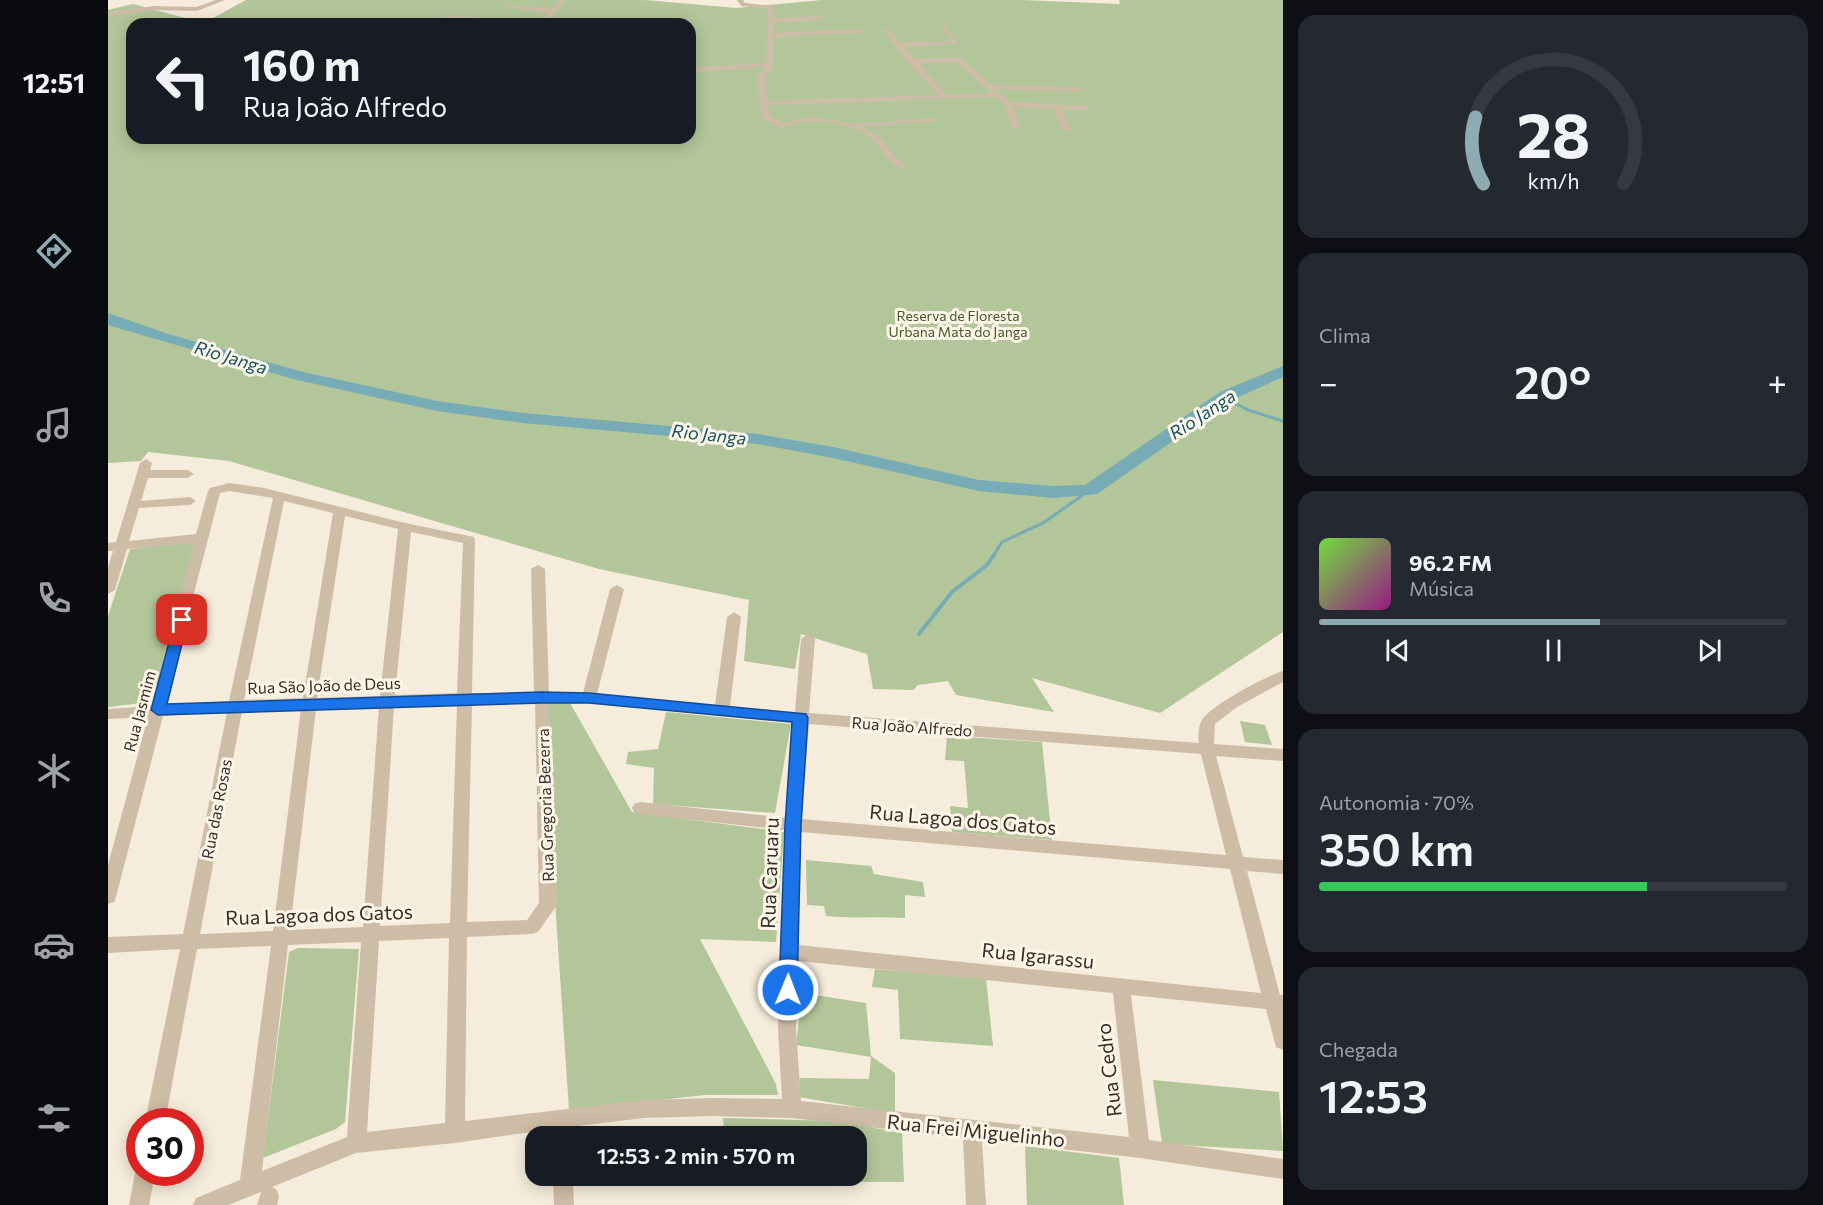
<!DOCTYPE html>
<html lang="pt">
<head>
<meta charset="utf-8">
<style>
  body { margin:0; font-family:Commissioner,sans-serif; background:#242831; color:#f1f3f6; height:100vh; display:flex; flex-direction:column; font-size:22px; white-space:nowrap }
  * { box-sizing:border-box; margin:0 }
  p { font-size:20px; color:#9ea1a6 }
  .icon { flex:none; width:33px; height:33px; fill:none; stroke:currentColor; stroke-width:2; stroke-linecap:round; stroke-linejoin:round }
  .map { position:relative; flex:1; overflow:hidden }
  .panel { display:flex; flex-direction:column; gap:15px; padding:15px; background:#0d0f14; width:540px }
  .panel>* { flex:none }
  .hud { position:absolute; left:18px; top:18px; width:570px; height:126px; border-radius:18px; box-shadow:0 3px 15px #0003; background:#171b24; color:#f1f3f6; overflow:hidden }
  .speed { position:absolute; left:18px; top:1108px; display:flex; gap:12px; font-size:30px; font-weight:700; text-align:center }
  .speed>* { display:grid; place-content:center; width:78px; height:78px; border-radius:50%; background:#171b24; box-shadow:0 3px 15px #0003; line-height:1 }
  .speed .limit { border:9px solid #d22; background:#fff; color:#111 }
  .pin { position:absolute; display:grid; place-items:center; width:51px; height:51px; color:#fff; margin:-26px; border-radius:12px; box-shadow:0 3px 9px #0006 }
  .me { position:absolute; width:66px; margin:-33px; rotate:1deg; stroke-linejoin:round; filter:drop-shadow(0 0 4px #0008) }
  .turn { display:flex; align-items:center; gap:21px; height:126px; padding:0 18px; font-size:27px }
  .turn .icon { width:78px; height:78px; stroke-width:2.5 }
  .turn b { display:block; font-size:42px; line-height:51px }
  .big { font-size:45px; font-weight:600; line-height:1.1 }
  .panel .tile { flex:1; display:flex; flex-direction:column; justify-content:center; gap:9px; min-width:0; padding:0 21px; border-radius:18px; background:#242831 }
  .panel .dial { align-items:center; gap:0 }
  .dial svg { height:156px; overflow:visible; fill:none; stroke:#363941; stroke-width:7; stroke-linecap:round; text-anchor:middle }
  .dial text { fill:#f1f3f6; stroke:none }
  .song { display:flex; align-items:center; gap:18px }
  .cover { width:72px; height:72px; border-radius:9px; background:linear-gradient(135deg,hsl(100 70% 55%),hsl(310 70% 35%)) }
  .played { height:6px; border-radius:3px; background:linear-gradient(90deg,#8fabb2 60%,#363941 60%) }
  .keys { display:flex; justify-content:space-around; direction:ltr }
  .heat { display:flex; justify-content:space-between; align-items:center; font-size:33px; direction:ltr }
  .charge { height:9px; border-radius:4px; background:linear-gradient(90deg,#34c759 70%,#363941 0) }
  .trip { position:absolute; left:417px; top:1126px; width:342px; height:60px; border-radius:18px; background:#171b24; box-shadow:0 3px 15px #0003; font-weight:600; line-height:60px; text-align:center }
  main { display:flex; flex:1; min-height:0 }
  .tabs { display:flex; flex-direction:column; width:108px; justify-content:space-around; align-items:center; background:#090b0e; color:#9ea1a6 }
  .tabs .icon { width:42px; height:42px }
  .tabs .active { color:#8fabb2 }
  .tabs b { font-size:27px; color:#f1f3f6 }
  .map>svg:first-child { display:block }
  .green { fill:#b2c699; fill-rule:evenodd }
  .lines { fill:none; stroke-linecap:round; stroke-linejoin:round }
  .stream-far1 { stroke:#77abb5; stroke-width:3 }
  .stream { stroke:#77abb5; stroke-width:4 }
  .river { fill:#77abb5; fill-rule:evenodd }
  .minor { fill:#cebda6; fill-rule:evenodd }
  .route { fill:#1a73e8; stroke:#114b97; stroke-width:1.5 }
  .labels { text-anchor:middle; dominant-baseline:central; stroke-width:6; stroke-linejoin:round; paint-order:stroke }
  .far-park-label { font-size:14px; fill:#425b28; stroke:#fcf5e8 }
  .street-label { font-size:16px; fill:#3a2f27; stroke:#fcf5e8 }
  .water-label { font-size:18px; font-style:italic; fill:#185360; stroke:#fcf5e8 }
  .near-street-label { font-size:20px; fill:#3a2f27; stroke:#fcf5e8 }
</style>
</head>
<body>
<main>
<nav class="tabs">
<b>12:51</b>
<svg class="icon active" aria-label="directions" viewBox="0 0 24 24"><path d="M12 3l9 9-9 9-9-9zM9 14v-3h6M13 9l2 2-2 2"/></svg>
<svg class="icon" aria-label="music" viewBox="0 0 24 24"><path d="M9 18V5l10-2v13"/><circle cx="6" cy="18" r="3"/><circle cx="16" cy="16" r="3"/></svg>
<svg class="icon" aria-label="phone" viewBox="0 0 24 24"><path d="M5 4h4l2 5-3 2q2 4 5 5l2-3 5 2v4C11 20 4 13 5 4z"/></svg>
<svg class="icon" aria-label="climate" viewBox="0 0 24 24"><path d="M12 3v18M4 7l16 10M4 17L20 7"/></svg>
<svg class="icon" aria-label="car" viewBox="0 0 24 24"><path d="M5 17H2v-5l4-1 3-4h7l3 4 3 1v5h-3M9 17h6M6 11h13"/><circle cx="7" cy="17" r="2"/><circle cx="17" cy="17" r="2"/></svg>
<svg class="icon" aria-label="filters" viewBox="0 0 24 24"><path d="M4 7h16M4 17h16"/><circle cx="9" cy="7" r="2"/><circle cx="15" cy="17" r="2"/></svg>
</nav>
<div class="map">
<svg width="1175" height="1205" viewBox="0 0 1175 1205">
  <rect width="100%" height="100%" fill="#f5ecdb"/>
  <g class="green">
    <path d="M138,0h399l91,8 87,-8h198l99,4 -1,-4h164v632l-123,81 -128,-35 22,34 -98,-17 -8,-14 -30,4 -5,5 -40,-1 -6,-35 -66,-20 -6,35 -51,-8 5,-61 -150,-31 -370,-108 -81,-9 -7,9 -33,2v-453l25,-6 71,19zM24,24h558v114h-558z"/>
    <polygon points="87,542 51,683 40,692 33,703 0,707 0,616 22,549"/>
    <polygon points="439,702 462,703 524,812 676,832 668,942 592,939 668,1084 670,1095 597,1095 461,1110 448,916"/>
    <polygon points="558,712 683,724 667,813 545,804 546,768 518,764 520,752 550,749"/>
    <polygon points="1132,721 1157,725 1164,745 1137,742"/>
    <polygon points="839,736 934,742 944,840 844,832 842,806 860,808 856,761 837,760"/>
    <path d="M698,860l65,6 3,8 49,8 2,15 -20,-2v23c-27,-2 -52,1 -79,-2l-2,-10 -17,-1z"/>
    <polygon points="190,948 251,949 237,1122 228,1129 155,1158 181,952"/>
    <polygon points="767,969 878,979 885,1046 792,1039 790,990 764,987"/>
    <polygon points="694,993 758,1003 763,1056 787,1073 787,1113 690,1097 692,1078 761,1079 763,1057 688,1045"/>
    <polygon points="1045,1080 1171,1092 1175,1151 1054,1144"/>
    <polygon points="615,1118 729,1121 794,1133 796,1182 728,1182 669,1186 667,1176 748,1176 748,1137 617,1137"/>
    <polygon points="917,1146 1011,1158 1016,1205 919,1205"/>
  </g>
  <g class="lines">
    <g class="stream-far1">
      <polyline points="1115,397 1140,410 1175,421"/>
      <polyline points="885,556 894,542 935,523 982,490"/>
    </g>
    <polyline class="stream" points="811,634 844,592 879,565 886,555"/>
    <polygon class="river" points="0,313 60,334 195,372 329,401 415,413 650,434 725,447 871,480 945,486 977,485 1112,392 1175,366 1175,377 1124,400 989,494 945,498 871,491 725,458 650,444 415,423 329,411 185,379 3,326 0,325"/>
    <g class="minor">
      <polygon points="108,0 117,0 89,11 46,10 0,16 0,12 46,6 88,7"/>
      <polygon points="451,0 457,0 438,24 406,24 334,17 337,15 432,22 440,13 398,7 401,5 443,9"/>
      <path d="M629,0h6l2,3 28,3 1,12 47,-2 3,2 -3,2 -47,2v11l86,-4 3,2 -3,2 -87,4v31l-8,9 2,24 172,-6 -31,-32 -25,-33 5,-1 13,14 50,-2 -10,-16 3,-2 14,21 -53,3 10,12 47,-1 28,26 89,4 4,2 -4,2 -84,-3 15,13 77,4 4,2 -4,2 -25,-1 8,20 -4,2 -4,-2 -8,-20 -41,-2 7,20 -7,2 -9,-24 -8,-8 -228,8 1,10 13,8 29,-6 40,7 84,-6 1,2 -4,2 -71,5 18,9 15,20 14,11 -7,2c-14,-8 -18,-20 -29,-30 -15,-14 -49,-19 -68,-17 -8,1 -15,4 -23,6l-19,-10 -5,-41 8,-10 -75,5v-4l76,-5 2,-54 -27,-3zM849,62l34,31 -45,2 -27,-32z"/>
      <path d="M38,459l6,4 -2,7h38l6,4 -6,4h-40l-7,23 49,-4 6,4 -6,4 -51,3 -10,33 67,-7 12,-43 2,-3 19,-5 35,5 141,35 69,14 1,3 -3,153h62l-3,-124 7,-4 7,4 4,124h34l27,-104 7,-4 7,4 -27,105 118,11 12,-88 7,-5 7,5 -11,89 65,6 6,-73 7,-5 7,5 -6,74 390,30c-1,-8 -1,-16 3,-23 9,-15 64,-44 81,-49v11l-46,25 -22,17 -1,20 69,5v12l-67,-5 27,101 40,3v14l-36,-3 33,124h3v55l-7,-3 -10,-38 -135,-14 18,145 134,19v20l-143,-21 -158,-18 4,65h-20l-3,-67 -171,-20 -79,-2 -70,2 -73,9 1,10h-20v-8l-96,14 -99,10 -84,34 4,2 3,7 -2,9h-20l4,-13 -33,13h-35l3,-7 44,-18 31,-234 -74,3 -32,173h-20l35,-173 -72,4v-16l75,-3 44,-222 -64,4 -47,181 -2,5 -6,2v-39l40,-148 -40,2v-10l43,-3 43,-163 -67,6 -12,41 -7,4v-26l5,-17h-5v-8l8,-1 24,-79zM121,491l44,7 -44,203 -64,4 55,-212zM176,501l49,12 -30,185 -59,2zM237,516l53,13 -18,167 -63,2zM303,532l52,11 -6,150 -62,2zM364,703h63l4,200 -12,17 -60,2zM441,703h40l205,20 -8,95 -146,-16 -6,2 -2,4 2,4 6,2 145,16 -7,199 4,70 -69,-1 -70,2 -178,21 2,-184 65,-3 6,-2 19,-27zM349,704l-7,219 -70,3 14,-220zM271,706l-16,221 -73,3 26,-221zM193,709l-28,222 -73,3 42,-223zM701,724l392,30 25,101 -425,-36zM693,832l429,37 31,124 -463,-48zM341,938l-4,185 -78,9 12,-191zM253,942l-14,195 -85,34 26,-226zM690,961l315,32 16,144 -328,-36 -5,-72z"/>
      <polygon points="32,1165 32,1173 47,1173 41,1205 21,1205 27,1173"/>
      <polygon points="445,1176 465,1176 466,1205 446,1205"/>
    </g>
  </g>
  <polygon class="route" points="74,615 80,620 59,704 434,692 481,693 698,714 700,718 693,825 689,990 686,996 680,998 673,996 671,990 677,825 684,722 481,703 434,703 50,715 43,710 67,620"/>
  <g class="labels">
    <g class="far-park-label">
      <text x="850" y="315">Reserva de Floresta<tspan x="850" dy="16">Urbana Mata do Janga</tspan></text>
    </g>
    <g class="street-label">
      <text transform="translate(216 685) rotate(-2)">Rua São João de Deus</text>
      <text transform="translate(31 711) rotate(-75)">Rua Jasmim</text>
      <text transform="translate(804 726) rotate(4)">Rua João Alfredo</text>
      <text transform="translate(437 805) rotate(-92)">Rua Gregoria Bezerra</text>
      <text transform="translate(108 809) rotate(-79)">Rua das Rosas</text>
    </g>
    <g class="water-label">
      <text transform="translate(123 357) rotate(17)">Rio Janga</text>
      <text transform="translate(1094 414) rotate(-33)">Rio Janga</text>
      <text transform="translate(601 434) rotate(6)">Rio Janga</text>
    </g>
    <g class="near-street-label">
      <text transform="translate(855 819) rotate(5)">Rua Lagoa dos Gatos</text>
      <text transform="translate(661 873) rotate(-88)">Rua Caruaru</text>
      <text transform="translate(211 914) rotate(-2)">Rua Lagoa dos Gatos</text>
      <text transform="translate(930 955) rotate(6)">Rua Igarassu</text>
      <text transform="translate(1000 1070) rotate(-97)">Rua Cedro</text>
      <text transform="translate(868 1130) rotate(6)">Rua Frei Miguelinho</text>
    </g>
  </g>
</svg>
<div class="speed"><div class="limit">30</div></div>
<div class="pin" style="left:74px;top:620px;background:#d93025"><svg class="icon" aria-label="arrive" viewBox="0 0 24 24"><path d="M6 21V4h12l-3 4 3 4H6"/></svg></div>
<svg class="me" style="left:680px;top:990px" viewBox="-20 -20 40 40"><circle r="17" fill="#1a73e8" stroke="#fff" stroke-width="3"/><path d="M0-11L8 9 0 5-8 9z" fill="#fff"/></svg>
<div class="trip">12:53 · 2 min · 570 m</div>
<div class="hud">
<div class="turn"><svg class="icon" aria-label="left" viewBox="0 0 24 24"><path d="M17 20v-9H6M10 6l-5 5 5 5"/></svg><div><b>160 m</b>Rua João Alfredo</div></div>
</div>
</div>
<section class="panel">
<div class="tile dial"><svg viewBox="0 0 100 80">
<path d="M14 69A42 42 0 1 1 86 69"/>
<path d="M14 69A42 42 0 0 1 10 35" stroke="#8fabb2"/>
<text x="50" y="56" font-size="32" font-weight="700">28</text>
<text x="50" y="72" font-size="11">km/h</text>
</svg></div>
<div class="tile"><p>Clima</p>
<div class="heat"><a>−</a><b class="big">20°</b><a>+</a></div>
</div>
<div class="tile">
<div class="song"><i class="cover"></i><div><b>96.2 FM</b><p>Música</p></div></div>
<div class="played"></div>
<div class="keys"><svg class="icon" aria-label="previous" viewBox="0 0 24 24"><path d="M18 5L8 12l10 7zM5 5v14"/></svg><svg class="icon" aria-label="pause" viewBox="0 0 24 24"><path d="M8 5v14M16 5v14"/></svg><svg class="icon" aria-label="next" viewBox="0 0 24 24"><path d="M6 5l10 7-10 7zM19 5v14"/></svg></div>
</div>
<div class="tile"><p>Autonomia · 70%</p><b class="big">350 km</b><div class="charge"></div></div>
<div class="tile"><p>Chegada</p><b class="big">12:53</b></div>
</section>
</main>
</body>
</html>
